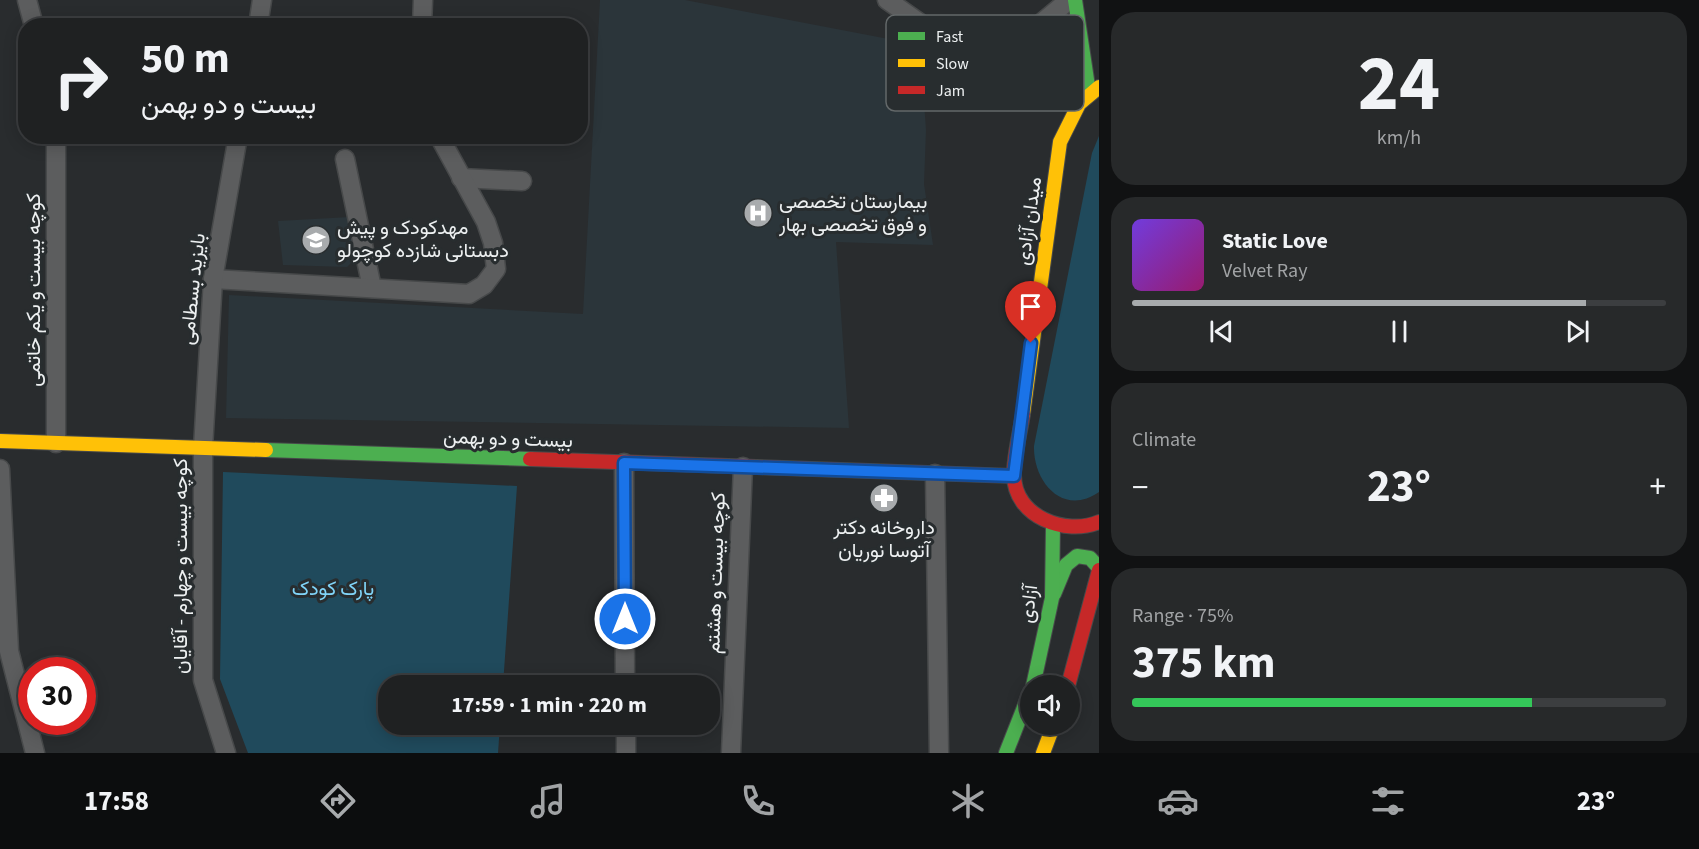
<!DOCTYPE html>
<html lang="en">
<head>
<meta charset="utf-8">
<style>
  body { margin:0; font-family:"Source Sans 3",Vazirmatn,sans-serif; background:#27292a; color:#f1f3f6; height:100vh; display:flex; flex-direction:column; font-size:22px; white-space:nowrap }
  * { box-sizing:border-box; margin:0 }
  p { font-size:20px; color:#a1a3a5 }
  .icon { flex:none; width:33px; height:33px; fill:none; stroke:currentColor; stroke-width:2; stroke-linecap:round; stroke-linejoin:round }
  .map { position:relative; flex:1; overflow:hidden }
  .side { display:flex; flex-direction:column; gap:12px; padding:12px; background:#111213; width:600px }
  .side>* { flex:none }
  .hud { position:absolute; left:18px; top:18px; width:570px; height:126px; border-radius:24px; box-shadow:0 3px 15px #0003,0 0 0 2px #3c3e40; background:#1f2122; color:#f1f3f6; overflow:hidden }
  .buttons { position:absolute; left:1020px; top:675px; display:grid; gap:12px }
  .buttons a { display:grid; place-items:center; width:60px; height:60px; border-radius:50%; background:#1f2122; box-shadow:0 3px 15px #0003,0 0 0 2px #3c3e40; font-size:30px }
  .speed { position:absolute; left:18px; top:657px; display:flex; gap:12px; font-size:30px; font-weight:700; text-align:center }
  .speed>* { display:grid; place-content:center; width:78px; height:78px; border-radius:50%; background:#1f2122; box-shadow:0 3px 15px #0003,0 0 0 2px #3c3e40; line-height:1 }
  .speed .limit { border:9px solid #d22; background:#fff; color:#111 }
  .pin { position:absolute; display:grid; place-items:center; width:51px; height:51px; color:#fff; margin:-62px -26px; border-radius:50% 50% 50% 0; rotate:-45deg; box-shadow:0 0 6px #0007 }
  .pin .icon { rotate:45deg }
  .me { position:absolute; width:66px; margin:-33px; rotate:0deg; stroke-linejoin:round; filter:drop-shadow(0 0 4px #0008) }
  .turn { display:flex; align-items:center; gap:21px; height:126px; padding:0 24px; font-size:27px }
  .turn .icon { width:78px; height:78px; stroke-width:2.5 }
  .turn b { display:block; font-size:42px; line-height:51px }
  .big { font-size:45px; font-weight:700; line-height:1.1 }
  .side .tile { flex:1; display:flex; flex-direction:column; justify-content:center; gap:9px; min-width:0; padding:0 21px; border-radius:24px; background:#27292a }
  .side .dial { align-items:center; gap:0 }
  .dial b { font-size:78px; line-height:1 }
  .song { display:flex; align-items:center; gap:18px }
  .cover { width:72px; height:72px; border-radius:9px; background:linear-gradient(135deg,hsl(260 70% 55%),hsl(320 70% 35%)) }
  .played { height:6px; border-radius:3px; background:linear-gradient(90deg,#a8abad 85%,#3c3e40 85%) }
  .keys { display:flex; justify-content:space-around; direction:ltr }
  .heat { display:flex; justify-content:space-between; align-items:center; font-size:33px; direction:ltr }
  .charge { height:9px; border-radius:4px; background:linear-gradient(90deg,#34c759 75%,#3c3e40 0) }
  .trip { position:absolute; left:378px; top:675px; width:342px; height:60px; border-radius:24px; background:#1f2122; box-shadow:0 3px 15px #0003,0 0 0 2px #3c3e40; font-weight:700; line-height:60px; text-align:center }
  .menu { display:flex; height:96px; justify-content:space-around; align-items:center; background:#0c0d0e; color:#a1a3a5 }
  .menu .icon { width:42px; height:42px }
  .menu .on { color:#a8abad }
  .menu b { font-size:27px; color:#f1f3f6 }
  main { display:flex; flex:1; min-height:0 }
  .map>svg:first-child { display:block }
  .built { fill:#2b353a }
  .green { fill:#204a5c }
  .lines { fill:none; stroke-linecap:round; stroke-linejoin:round }
  .street-casing { stroke:#47494a; stroke-width:21 }
  .fast-casing { stroke:#47494a; stroke-width:16 }
  .slow-casing { stroke:#47494a; stroke-width:16 }
  .jam-casing { stroke:#47494a; stroke-width:16 }
  .street { stroke:#5c5d5e; stroke-width:18 }
  .fast { stroke:#4caf50; stroke-width:14 }
  .slow { stroke:#ffc107; stroke-width:14 }
  .jam { stroke:#c62828; stroke-width:14 }
  .route-casing { stroke:#114b97; stroke-width:15 }
  .route { stroke:#1a73e8; stroke-width:10 }
  .labels { text-anchor:middle; dominant-baseline:central; stroke-width:6; stroke-linejoin:round; paint-order:stroke }
  .poi-label { font-size:20px; fill:#edf0f1; stroke:#282d2f; text-anchor:start }
  .street-label { font-size:20px; fill:#edf0f1; stroke:#282d2f }
  .park-label { font-size:20px; fill:#80d4f8; stroke:#282d2f }
  .key { fill:#282d2f; stroke:#636869; stroke-width:1.5 }
  .key-label { font-size:16px; fill:#edf0f1 }
</style>
</head>
<body>
<main>
<div class="map">
<svg width="1099" height="753" viewBox="0 0 1099 753">
  <rect width="100%" height="100%" fill="#292c2e"/>
  <g class="built">
    <polygon points="600,0 685,0 920,45 926,130 924,184 933,245 836,242 849,428 226,418 229,295 583,314"/>
    <polygon points="350,217 355,259 347,267 283,265 278,221"/>
  </g>
  <g class="green">
    <path d="M1099,136v356c-36,25 -66,-10 -65,-46l58,-293z"/>
    <polygon points="223,472 517,486 503,685 388,686 388,724 500,725 498,753 248,753 220,679"/>
  </g>
  <g class="lines">
    <g class="street-casing">
      <g id="street">
        <polyline points="27,0 34,26"/>
        <polyline points="887,0 977,63 1026,36 1069,0"/>
        <polyline points="258,26 262,0"/>
        <polyline points="422,26 423,0"/>
        <polyline points="345,159 372,288"/>
        <polyline points="461,178 522,181"/>
        <polyline points="213,279 469,294 484,285 496,269 493,243 486,222 439,136"/>
        <polyline points="56,443 56,136"/>
        <polyline points="624,463 625,686"/>
        <polyline points="0,469 9,651 35,753"/>
        <polyline points="935,474 939,753"/>
        <polyline points="626,724 626,753"/>
        <polyline points="226,753 203,680 203,448 213,279 238,136"/>
        <polyline points="731,753 743,467"/>
      </g>
    </g>
    <g class="fast-casing">
      <g id="fast">
        <polyline points="1075,0 1089,93"/>
        <polyline points="266,450 530,459"/>
        <polyline points="1054,594 1066,565 1077,556 1090,558 1099,568"/>
        <polyline points="1033,686 1052,598 1053,525"/>
        <polyline points="1006,753 1030,692"/>
      </g>
    </g>
    <g class="slow-casing">
      <g id="slow">
        <polyline points="1023,414 1060,142 1079,104 1099,87"/>
        <polyline points="0,441 266,450"/>
        <polyline points="1043,753 1054,724"/>
      </g>
    </g>
    <g class="jam-casing">
      <g id="jam">
        <path d="M1023,414c-3,19 -9,41 -9,61 0,42 52,61 85,47"/>
        <polyline points="530,459 1014,476"/>
        <polyline points="1068,686 1099,570"/>
      </g>
    </g>
    <use href="#street" class="street"/>
    <use href="#fast" class="fast"/>
    <use href="#slow" class="slow"/>
    <use href="#jam" class="jam"/>
  </g>
  <g class="lines">
    <g class="route-casing">
      <polyline id="route" points="625,619 624,463 1014,476 1031,343"/>
    </g>
    <use href="#route" class="route"/>
  </g>
  <defs>
    <g id="hospital-disc" transform="scale(1.5)"><circle r="9.5" fill="#a8abad" stroke="#282d2f"/><path d="M-5-5h3v3.5h4V-5h3V5h-3V1.5h-4V5h-3Z" fill="#fff"/></g>
    <g id="school-disc" transform="scale(1.5)"><circle r="9.5" fill="#a8abad" stroke="#282d2f"/><path d="M0-5L7-2L0 1L-7-2ZM-4 1L0 2.5L4 1V4Q0 6-4 4Z" fill="#fff"/></g>
    <g id="pharmacy-disc" transform="scale(1.5)"><circle r="9.5" fill="#a8abad" stroke="#282d2f"/><path d="M-2-6h4v4h4v4h-4v4h-4v-4h-4v-4h4Z" fill="#fff"/></g>
  </defs>
  <g fill-rule="evenodd">
    <use href="#hospital-disc" x="758" y="213"/>
    <use href="#school-disc" x="316" y="240"/>
    <use href="#pharmacy-disc" x="884" y="498"/>
  </g>
  <g class="labels">
    <g class="poi-label">
      <text x="779" y="202">بیمارستان تخصصی<tspan x="779" dy="23">و فوق تخصصی بهار</tspan></text>
      <text x="337" y="228">مهدکودک و پیش<tspan x="337" dy="23">دبستانی شازده کوچولو</tspan></text>
      <text x="884" y="528" text-anchor="middle">داروخانه دکتر<tspan x="884" dy="23">آتوسا نوریان</tspan></text>
    </g>
    <g class="street-label">
      <text transform="translate(1029 221) rotate(-82)">میدان آزادی</text>
      <text transform="translate(193 289) rotate(-84)">بایزید بسطامی</text>
      <text transform="translate(34 290) rotate(-90)">کوچه بیست و یکم خاتمی</text>
      <text transform="translate(508 439) rotate(2)">بیست و دو بهمن</text>
      <text transform="translate(181 566) rotate(-90)">کوچه بیست و چهارم - آقایان</text>
      <text transform="translate(716 573) rotate(-88)">کوچه بیست و هشتم</text>
      <text transform="translate(1029 604) rotate(-83)">آزادی</text>
    </g>
    <g class="park-label">
      <text x="333" y="589">پارک کودک</text>
    </g>
  </g>
  <rect x="886" y="15" width="198" height="96" rx="9" class="key"/>
  <rect x="898" y="32" width="27" height="8" fill="#4caf50"/>
  <rect x="898" y="59" width="27" height="8" fill="#ffc107"/>
  <rect x="898" y="86" width="27" height="8" fill="#c62828"/>
  <g class="key-label">
    <text x="936" y="42">Fast</text>
    <text x="936" y="69">Slow</text>
    <text x="936" y="96">Jam</text>
  </g>
</svg>
<div class="buttons">
<a><svg class="icon" aria-label="sound" viewBox="0 0 24 24"><path d="M4 9h4l5-4v14l-5-4H4zM17 9q2 3 0 6"/></svg></a>
</div>
<div class="speed"><div class="limit">30</div></div>
<div class="pin" style="left:1031px;top:343px;background:#d93025"><svg class="icon" aria-label="arrive" viewBox="0 0 24 24"><path d="M6 21V4h12l-3 4 3 4H6"/></svg></div>
<svg class="me" style="left:625px;top:619px" viewBox="-20 -20 40 40"><circle r="17" fill="#1a73e8" stroke="#fff" stroke-width="3"/><path d="M0-11L8 9 0 5-8 9z" fill="#fff"/></svg>
<div class="trip">17:59 · 1 min · 220 m</div>
<div class="hud">
<div class="turn"><svg class="icon" aria-label="right" viewBox="0 0 24 24"><path d="M7 20v-9h11M14 6l5 5-5 5"/></svg><div><b>50 m</b>بیست و دو بهمن</div></div>
</div>
</div>
<section class="side">
<div class="tile dial"><b>24</b><p>km/h</p></div>
<div class="tile">
<div class="song"><i class="cover"></i><div><b>Static Love</b><p>Velvet Ray</p></div></div>
<div class="played"></div>
<div class="keys"><svg class="icon" aria-label="previous" viewBox="0 0 24 24"><path d="M18 5L8 12l10 7zM5 5v14"/></svg><svg class="icon" aria-label="pause" viewBox="0 0 24 24"><path d="M8 5v14M16 5v14"/></svg><svg class="icon" aria-label="next" viewBox="0 0 24 24"><path d="M6 5l10 7-10 7zM19 5v14"/></svg></div>
</div>
<div class="tile"><p>Climate</p>
<div class="heat"><a>−</a><b class="big">23°</b><a>+</a></div>
</div>
<div class="tile"><p>Range · 75%</p><b class="big">375 km</b><div class="charge"></div></div>
</section>
</main>
<nav class="menu">
<b>17:58</b>
<svg class="icon on" aria-label="directions" viewBox="0 0 24 24"><path d="M12 3l9 9-9 9-9-9zM9 14v-3h6M13 9l2 2-2 2"/></svg>
<svg class="icon" aria-label="music" viewBox="0 0 24 24"><path d="M9 18V5l10-2v13"/><circle cx="6" cy="18" r="3"/><circle cx="16" cy="16" r="3"/></svg>
<svg class="icon" aria-label="phone" viewBox="0 0 24 24"><path d="M5 4h4l2 5-3 2q2 4 5 5l2-3 5 2v4C11 20 4 13 5 4z"/></svg>
<svg class="icon" aria-label="climate" viewBox="0 0 24 24"><path d="M12 3v18M4 7l16 10M4 17L20 7"/></svg>
<svg class="icon" aria-label="car" viewBox="0 0 24 24"><path d="M5 17H2v-5l4-1 3-4h7l3 4 3 1v5h-3M9 17h6M6 11h13"/><circle cx="7" cy="17" r="2"/><circle cx="17" cy="17" r="2"/></svg>
<svg class="icon" aria-label="filters" viewBox="0 0 24 24"><path d="M4 7h16M4 17h16"/><circle cx="9" cy="7" r="2"/><circle cx="15" cy="17" r="2"/></svg>
<b>23°</b>
</nav>
</body>
</html>
